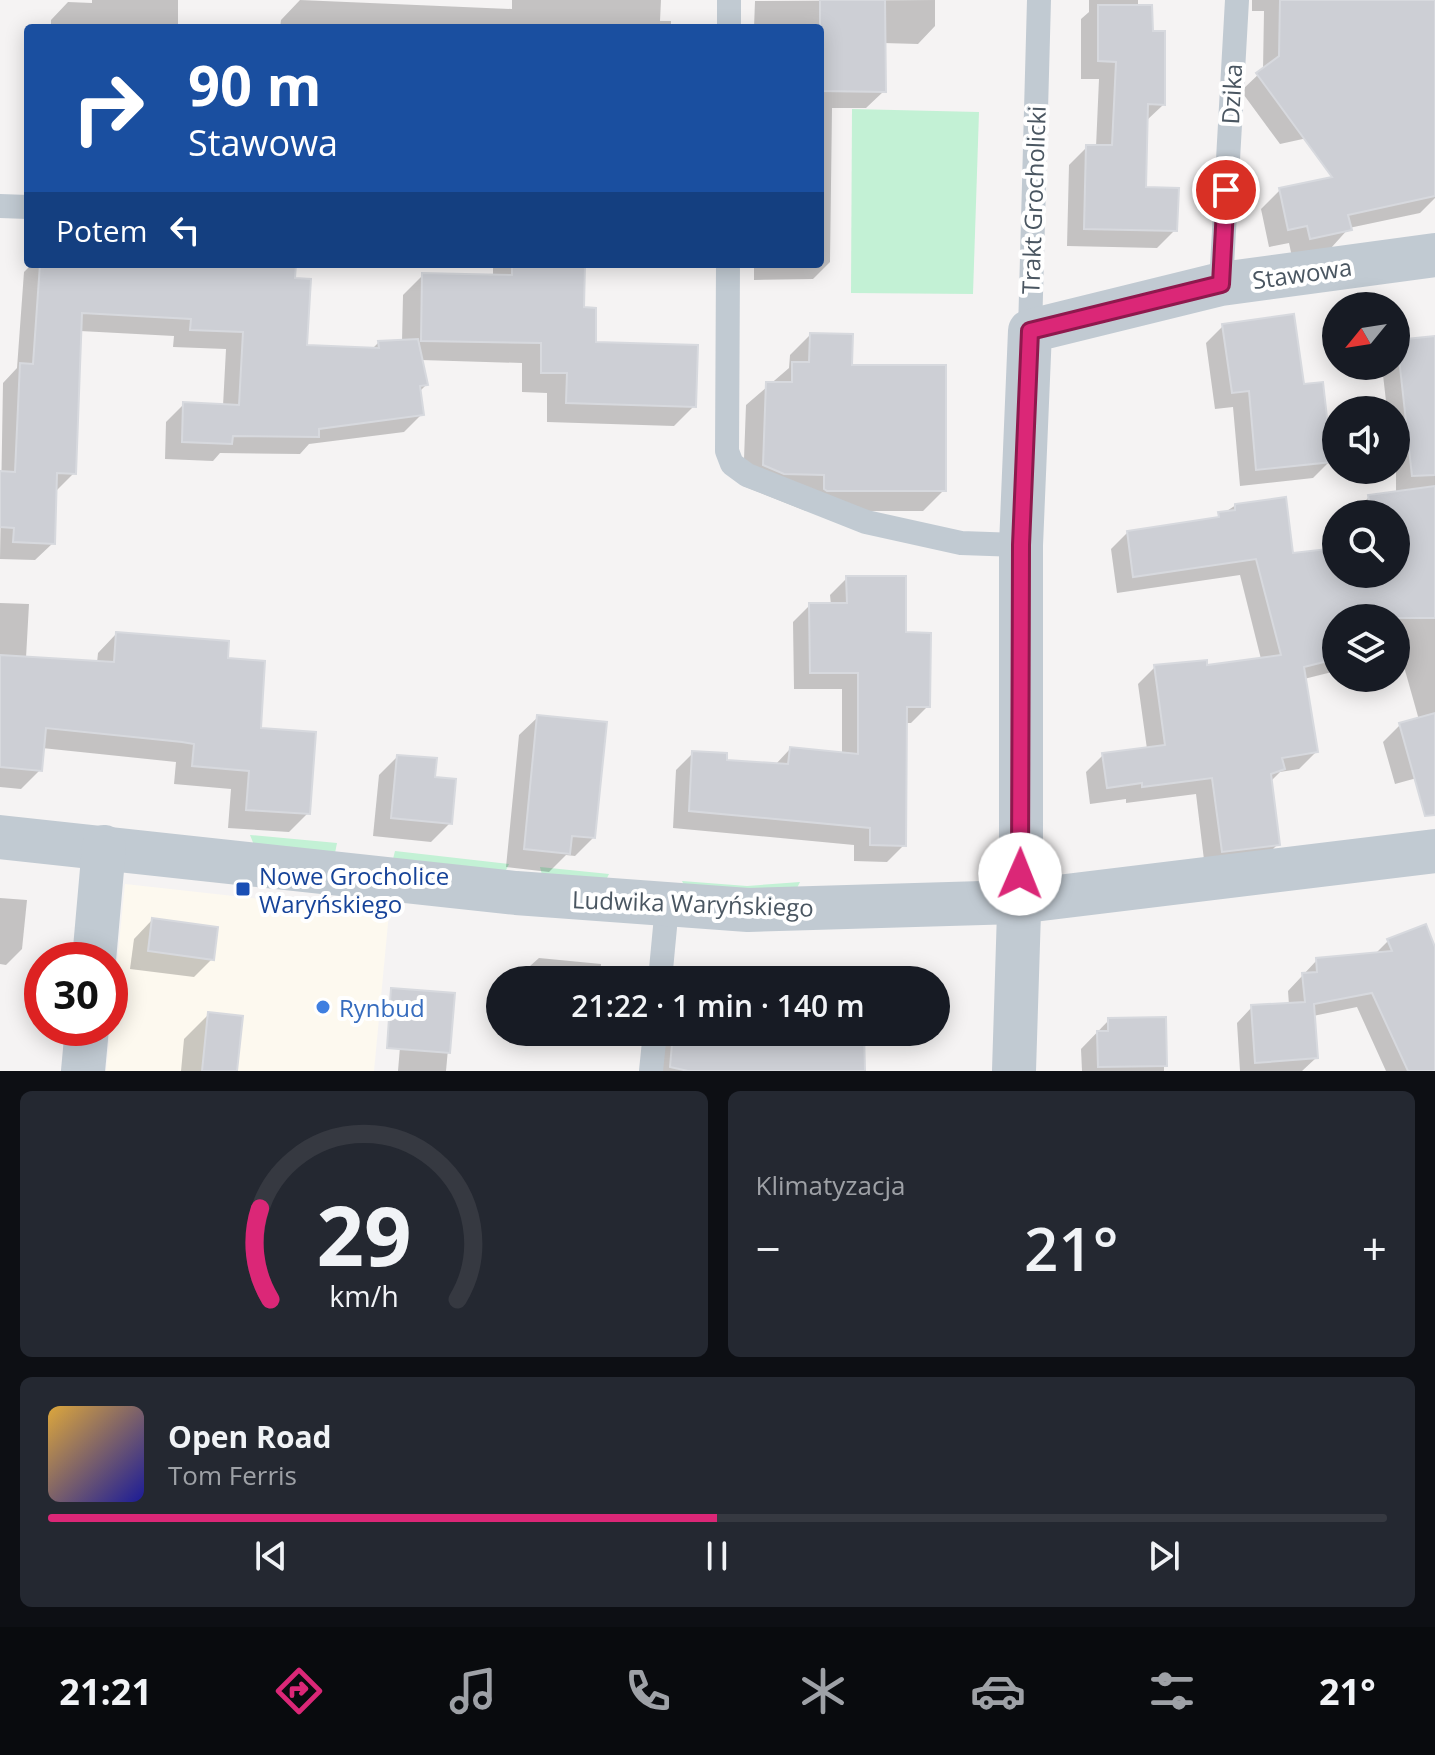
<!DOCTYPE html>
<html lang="pl">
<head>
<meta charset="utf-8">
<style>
  body { margin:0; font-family:"Open Sans",sans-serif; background:#242831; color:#f1f3f6; height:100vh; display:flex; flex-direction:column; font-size:30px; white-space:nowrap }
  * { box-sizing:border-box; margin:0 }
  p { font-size:26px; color:#9ea1a6 }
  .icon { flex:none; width:44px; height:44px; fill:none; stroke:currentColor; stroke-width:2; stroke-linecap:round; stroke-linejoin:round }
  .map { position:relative; height:1071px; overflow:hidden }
  .details { display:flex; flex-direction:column; gap:20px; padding:20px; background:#0d0f14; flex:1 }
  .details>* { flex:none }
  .banner { position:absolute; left:24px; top:24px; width:800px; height:244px; border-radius:8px; box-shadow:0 4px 20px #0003; background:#1a4fa0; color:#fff; overflow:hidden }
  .needle { width:52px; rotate:240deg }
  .tools { position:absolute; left:1322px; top:292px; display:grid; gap:16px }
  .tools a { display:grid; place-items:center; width:88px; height:88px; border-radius:50%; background:#171b24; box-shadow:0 4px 20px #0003; font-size:40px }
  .speed { position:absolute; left:24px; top:942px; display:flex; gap:16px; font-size:40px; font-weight:700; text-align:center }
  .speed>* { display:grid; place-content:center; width:104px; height:104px; border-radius:50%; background:#171b24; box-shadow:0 4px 20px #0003; line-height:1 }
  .speed .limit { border:12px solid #d22; background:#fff; color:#111 }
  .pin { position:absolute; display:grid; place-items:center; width:68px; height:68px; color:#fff; margin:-34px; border:4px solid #fff; border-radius:50%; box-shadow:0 2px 8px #0007 }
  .me { position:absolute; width:88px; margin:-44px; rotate:1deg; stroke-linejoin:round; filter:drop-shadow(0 0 6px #0008) }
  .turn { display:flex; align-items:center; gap:28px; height:168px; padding:0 32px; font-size:36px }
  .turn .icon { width:104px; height:104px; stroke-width:2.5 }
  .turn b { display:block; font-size:56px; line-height:68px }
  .then { display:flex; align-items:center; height:76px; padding:0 32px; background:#0003; gap:16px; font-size:30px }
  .big { font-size:60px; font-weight:600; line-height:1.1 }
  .details .card { flex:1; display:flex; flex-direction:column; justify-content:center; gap:12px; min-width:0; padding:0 28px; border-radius:12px; background:#242831 }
  .details .dial { align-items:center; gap:0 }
  .dial svg { height:208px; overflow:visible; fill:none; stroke:#363941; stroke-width:7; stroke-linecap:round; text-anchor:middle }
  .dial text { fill:#f1f3f6; stroke:none }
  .song { display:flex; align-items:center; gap:24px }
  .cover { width:96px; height:96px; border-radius:12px; background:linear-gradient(135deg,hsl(40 70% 55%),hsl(240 70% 35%)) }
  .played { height:8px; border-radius:4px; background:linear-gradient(90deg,#db2777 50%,#363941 50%) }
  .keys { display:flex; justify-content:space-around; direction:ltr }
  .heat { display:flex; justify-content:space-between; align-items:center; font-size:44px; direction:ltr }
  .details .tiles { flex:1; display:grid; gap:20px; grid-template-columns:1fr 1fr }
  .card:last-child { grid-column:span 2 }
  .trip { position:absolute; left:486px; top:966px; width:464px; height:80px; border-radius:40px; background:#171b24; box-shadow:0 4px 20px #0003; font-weight:600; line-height:80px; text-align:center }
  .menu { display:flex; height:128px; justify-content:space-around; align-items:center; background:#090b0e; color:#9ea1a6 }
  .menu .icon { width:56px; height:56px }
  .menu .active { color:#db2777 }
  .menu b { font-size:36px; color:#f1f3f6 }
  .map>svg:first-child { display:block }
  .commercial { fill:#fdf9ef }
  .green { fill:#c3f1d5 }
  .shadow { fill:#0003 }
  .building { fill:#cdcfd5; stroke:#d7d9de; stroke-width:2 }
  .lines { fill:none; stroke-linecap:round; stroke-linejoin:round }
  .lane { stroke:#c1cad2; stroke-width:24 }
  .street { stroke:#c1cad2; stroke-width:44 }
  .route-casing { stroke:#8e194d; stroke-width:20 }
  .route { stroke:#db2777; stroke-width:14 }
  .transit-dot { fill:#1a4fb4; stroke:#fff; stroke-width:3 }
  .shop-dot { fill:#3f7fe0; stroke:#fff; stroke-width:3 }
  .labels { text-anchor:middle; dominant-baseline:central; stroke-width:8; stroke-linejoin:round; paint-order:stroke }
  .street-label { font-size:24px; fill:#4a5661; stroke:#fff }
  .transit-label { font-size:24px; fill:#164399; stroke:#fff; text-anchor:start }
  .shop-label { font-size:24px; fill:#366cbe; stroke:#fff; text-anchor:start }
</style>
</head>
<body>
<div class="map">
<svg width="1435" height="1071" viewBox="0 0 1435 1071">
  <rect width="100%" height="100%" fill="#f5f3f3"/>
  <polygon class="commercial" points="125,884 389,913 374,1071 106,1071"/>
  <g class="green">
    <polygon points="852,109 979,112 973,294 851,293"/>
    <polygon points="250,835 337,843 335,853 254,845"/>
    <polygon points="395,851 509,864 505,872 393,859"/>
    <polygon points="540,867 609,874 605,882 542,875"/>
    <polygon points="682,881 747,886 800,882 796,890 687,891"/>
  </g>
  <g class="shadow">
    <polygon points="92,0 178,0 178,28 51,28 51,20 68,2 92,3"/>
    <polygon points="300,0 512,9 512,0 661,0 660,21 671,21 671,28 280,28 281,20"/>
    <polygon points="935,0 935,26 918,44 883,43 884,91 866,108 832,108 830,262 813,279 754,280 754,264 820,264 820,28 754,28 755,1"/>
    <polygon points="1089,0 1138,0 1138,7 1151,33 1163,105 1146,121 1144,189 1175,230 1157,248 1067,246 1069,165 1087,147 1096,147 1099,79 1081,79 1081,19 1089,12"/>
    <polygon points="1252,0 1435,0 1435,110 1280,144 1241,91 1263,70 1264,11 1252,11"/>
    <polygon points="1435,164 1435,198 1420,213 1349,228 1331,248 1292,257 1289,243 1269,247 1261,209 1280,190"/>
    <polygon points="32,264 246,264 293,280 305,347 371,350 378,343 402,342 403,295 423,275 493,277 493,264 583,264 582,309 594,344 694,406 674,426 547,422 547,393 522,392 522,363 421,360 426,385 419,392 422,414 404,432 309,444 300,454 220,453 213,461 165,459 166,422 184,404 223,406 226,349 173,347 174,336 80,331 74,473 56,491 53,543 35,560 0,559 3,383 17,368 24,272"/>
    <polygon points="1223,326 1302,386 1330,461 1313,478 1240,486 1233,407 1215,409 1206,343"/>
    <polygon points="810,335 850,367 944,490 923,511 806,511 743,486 746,405 789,368 790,355"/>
    <polygon points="1435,338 1435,773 1395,784 1383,742 1400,725 1419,720 1401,656 1396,658 1396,618 1336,618 1336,671 1304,679 1316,752 1299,769 1280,772 1270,782 1278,844 1261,861 1205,868 1196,794 1126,803 1126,799 1090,804 1086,772 1103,755 1147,749 1138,684 1155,667 1206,667 1261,659 1240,575 1117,593 1111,549 1128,532 1213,520 1236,505 1292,555 1336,550 1336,574 1396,574 1396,514 1352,514 1369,497 1396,493 1396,410 1387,410 1382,366 1396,366 1398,342"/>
    <polygon points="847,578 904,634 928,706 911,723 904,723 904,845 887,862 854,861 854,845 673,828 676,770 693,753 725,762 775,765 790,749 842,754 842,689 794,689 793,622 810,605 831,605 830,595"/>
    <polygon points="0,603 29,604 26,658 97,663 98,653 116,634 226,660 258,730 308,813 289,832 228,828 231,789 174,784 176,762 42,748 40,770 21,789 0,787"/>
    <polygon points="538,717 594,837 575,856 566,855 549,872 506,867 519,735"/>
    <polygon points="397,757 433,779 450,823 431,842 373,836 379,775"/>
    <polygon points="0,898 27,900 22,949 6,965 0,964"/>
    <polygon points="152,920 212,959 194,977 130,969 134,939"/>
    <polygon points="1388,941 1435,951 1435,1071 1386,1071 1357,1007 1313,1016 1316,1058 1302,1071 1240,1071 1237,1023 1252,1007 1289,1005 1288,991 1317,960 1375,954"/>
    <polygon points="539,958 601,964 600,980 528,980 530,966"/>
    <polygon points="453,994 446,1071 398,1071 403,1011"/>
    <polygon points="209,1014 235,1071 181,1071 184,1039"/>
    <polygon points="1164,1019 1164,1071 1082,1071 1081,1049 1109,1020"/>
    <polygon points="665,1032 862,1032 863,1071 654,1071"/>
  </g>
  <g class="building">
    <polygon points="820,0 885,0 886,92 820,91"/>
    <polygon points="1280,0 1435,0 1435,196 1348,215 1352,230 1310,239 1307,226 1288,230 1279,188 1332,177 1256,73 1279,56"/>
    <polygon points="1098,5 1152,5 1153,31 1165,31 1165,105 1148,104 1146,187 1179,188 1177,231 1084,229 1086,145 1112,145 1116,62 1098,61"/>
    <polygon points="40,264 296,264 295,278 311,279 307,345 379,348 378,341 418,339 428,385 420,386 424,415 319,429 319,437 233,436 232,444 182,442 183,402 239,405 243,332 190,330 191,319 82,313 76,474 57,473 55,544 13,542 14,528 0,527 0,471 15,472 20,363 33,364"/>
    <polygon points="512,264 585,264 584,307 596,308 596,342 698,345 696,407 566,403 567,373 541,373 541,343 421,341 422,273 512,275"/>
    <polygon points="1294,314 1304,384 1323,382 1332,462 1256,470 1249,391 1232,393 1222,324"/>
    <polygon points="810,333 853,334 852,365 946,365 946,491 827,491 824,489 824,475 784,474 763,465 766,382 792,382 792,362 809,362"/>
    <polygon points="1435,336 1435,475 1412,476 1397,340"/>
    <polygon points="1435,486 1435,618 1336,618 1336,659 1304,667 1318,752 1282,758 1285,769 1271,774 1280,845 1222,852 1212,778 1142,787 1142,783 1107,788 1102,753 1165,745 1154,665 1207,660 1207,665 1281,655 1256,559 1133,577 1127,531 1219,517 1218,512 1235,510 1235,504 1286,497 1293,553 1336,548 1336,574 1396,574 1396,514 1371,514 1368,495"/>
    <polygon points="846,576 906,576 906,632 931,633 930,707 907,707 906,846 870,845 870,828 689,811 692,751 727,753 727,760 788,764 790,747 858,754 858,673 810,673 809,603 847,603"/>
    <polygon points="116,632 229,641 228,658 265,661 261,728 316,732 310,814 246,810 249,771 192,766 194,744 182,742 46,728 42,771 0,767 0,655 114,662"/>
    <polygon points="1435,713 1435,815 1425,816 1399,723"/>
    <polygon points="537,715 607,722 595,838 572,836 570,854 524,849"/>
    <polygon points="397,755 437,758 435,777 456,779 452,824 391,818"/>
    <polygon points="152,918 218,927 214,960 148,951"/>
    <polygon points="1426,924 1435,947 1435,1071 1408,1071 1372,993 1314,1004 1318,1058 1255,1063 1251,1005 1305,1002 1302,973 1317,972 1316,958 1392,951 1387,939"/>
    <polygon points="391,988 455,993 450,1053 387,1048"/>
    <polygon points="208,1012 243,1016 237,1071 202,1071"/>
    <polygon points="1166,1017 1167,1066 1098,1067 1097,1031 1108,1031 1108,1018"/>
    <polygon points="673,1032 864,1032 865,1071 688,1071 670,1067"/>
  </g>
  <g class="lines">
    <g class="lane">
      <polyline points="729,28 729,0"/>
      <polyline points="0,206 28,207"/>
      <polyline points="728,264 727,451 732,464 747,475 866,522 961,543 1021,545"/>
      <polyline points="1221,284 1237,0"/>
      <polyline points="1030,331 1039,0"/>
      <polyline points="660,980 667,906"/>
      <polyline points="651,1071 655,1032"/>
    </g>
    <g class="street">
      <polyline points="0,837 516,893 748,910 1017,902 1435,851"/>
      <polyline points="94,960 104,847"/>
      <polyline points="83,1071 87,1028"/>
      <polyline points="1014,1071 1021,848 1021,545 1030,331 1221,284 1435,255"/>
    </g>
  </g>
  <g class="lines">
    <g class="route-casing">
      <polyline id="route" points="1020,874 1021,545 1030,331 1221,284 1226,190"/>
    </g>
    <use href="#route" class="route"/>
  </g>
  <rect class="transit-dot" x="235" y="881" width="16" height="16" rx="4"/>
  <circle class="shop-dot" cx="323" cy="1007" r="8"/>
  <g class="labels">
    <g class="street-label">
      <text transform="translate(1231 94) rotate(-87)">Dzika</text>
      <text transform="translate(1033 200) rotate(-88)">Trakt Grocholicki</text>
      <text transform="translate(1302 273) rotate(-8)">Stawowa</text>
      <text transform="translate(693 903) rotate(2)">Ludwika Waryńskiego</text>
    </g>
    <g class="transit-label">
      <text x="259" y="875">Nowe Grocholice<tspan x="259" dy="28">Waryńskiego</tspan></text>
    </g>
    <g class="shop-label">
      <text x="339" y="1007">Rynbud</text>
    </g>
  </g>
</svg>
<div class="tools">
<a><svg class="needle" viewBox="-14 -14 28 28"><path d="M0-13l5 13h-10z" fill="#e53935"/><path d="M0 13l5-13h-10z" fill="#9ea1a6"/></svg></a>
<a><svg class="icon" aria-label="sound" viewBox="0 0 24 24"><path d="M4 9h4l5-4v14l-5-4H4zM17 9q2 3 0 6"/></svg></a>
<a><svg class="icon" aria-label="search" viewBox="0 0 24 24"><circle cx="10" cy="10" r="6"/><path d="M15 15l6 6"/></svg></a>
<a><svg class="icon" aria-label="layers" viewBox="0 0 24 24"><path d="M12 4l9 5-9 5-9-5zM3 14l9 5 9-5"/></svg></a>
</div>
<div class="speed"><div class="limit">30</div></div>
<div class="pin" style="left:1226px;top:190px;background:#d93025"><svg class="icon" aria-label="arrive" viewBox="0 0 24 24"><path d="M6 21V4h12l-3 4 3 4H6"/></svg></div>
<svg class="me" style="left:1020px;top:874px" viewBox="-20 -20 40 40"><circle r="19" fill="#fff"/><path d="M0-13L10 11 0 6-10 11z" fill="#db2777"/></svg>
<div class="trip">21:22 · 1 min · 140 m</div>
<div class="banner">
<div class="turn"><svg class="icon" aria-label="right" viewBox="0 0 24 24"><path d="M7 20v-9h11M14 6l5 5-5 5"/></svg><div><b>90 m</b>Stawowa</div></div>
<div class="then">Potem<svg class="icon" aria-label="left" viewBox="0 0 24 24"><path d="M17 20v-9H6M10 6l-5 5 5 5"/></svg></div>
</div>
</div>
<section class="details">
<div class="tiles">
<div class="card dial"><svg viewBox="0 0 100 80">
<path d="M14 69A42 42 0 1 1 86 69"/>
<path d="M14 69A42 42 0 0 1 10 34" stroke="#db2777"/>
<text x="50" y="56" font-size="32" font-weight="700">29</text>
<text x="50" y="72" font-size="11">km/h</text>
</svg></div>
<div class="card"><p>Klimatyzacja</p>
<div class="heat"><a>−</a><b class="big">21°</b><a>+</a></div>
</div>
<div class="card">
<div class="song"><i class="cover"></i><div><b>Open Road</b><p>Tom Ferris</p></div></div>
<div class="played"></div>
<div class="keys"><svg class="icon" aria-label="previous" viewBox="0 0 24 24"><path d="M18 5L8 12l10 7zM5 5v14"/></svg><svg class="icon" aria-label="pause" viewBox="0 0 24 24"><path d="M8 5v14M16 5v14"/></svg><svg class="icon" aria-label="next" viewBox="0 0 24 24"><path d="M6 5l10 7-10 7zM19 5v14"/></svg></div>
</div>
</div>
</section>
<nav class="menu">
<b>21:21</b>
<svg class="icon active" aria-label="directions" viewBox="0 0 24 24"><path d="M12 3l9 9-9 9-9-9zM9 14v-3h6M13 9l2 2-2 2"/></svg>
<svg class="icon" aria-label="music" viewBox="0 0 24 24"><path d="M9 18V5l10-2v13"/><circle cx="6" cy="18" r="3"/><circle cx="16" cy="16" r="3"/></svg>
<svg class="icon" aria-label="phone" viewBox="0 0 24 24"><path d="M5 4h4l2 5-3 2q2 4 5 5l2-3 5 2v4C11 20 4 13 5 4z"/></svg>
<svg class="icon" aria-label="climate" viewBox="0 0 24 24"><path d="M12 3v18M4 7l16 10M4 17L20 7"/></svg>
<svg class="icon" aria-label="car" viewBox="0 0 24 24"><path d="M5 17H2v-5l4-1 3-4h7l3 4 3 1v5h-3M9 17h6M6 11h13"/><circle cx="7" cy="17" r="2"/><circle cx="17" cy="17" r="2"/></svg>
<svg class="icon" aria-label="filters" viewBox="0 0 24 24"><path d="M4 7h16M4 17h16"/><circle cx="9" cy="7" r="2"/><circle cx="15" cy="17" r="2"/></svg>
<b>21°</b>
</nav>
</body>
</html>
